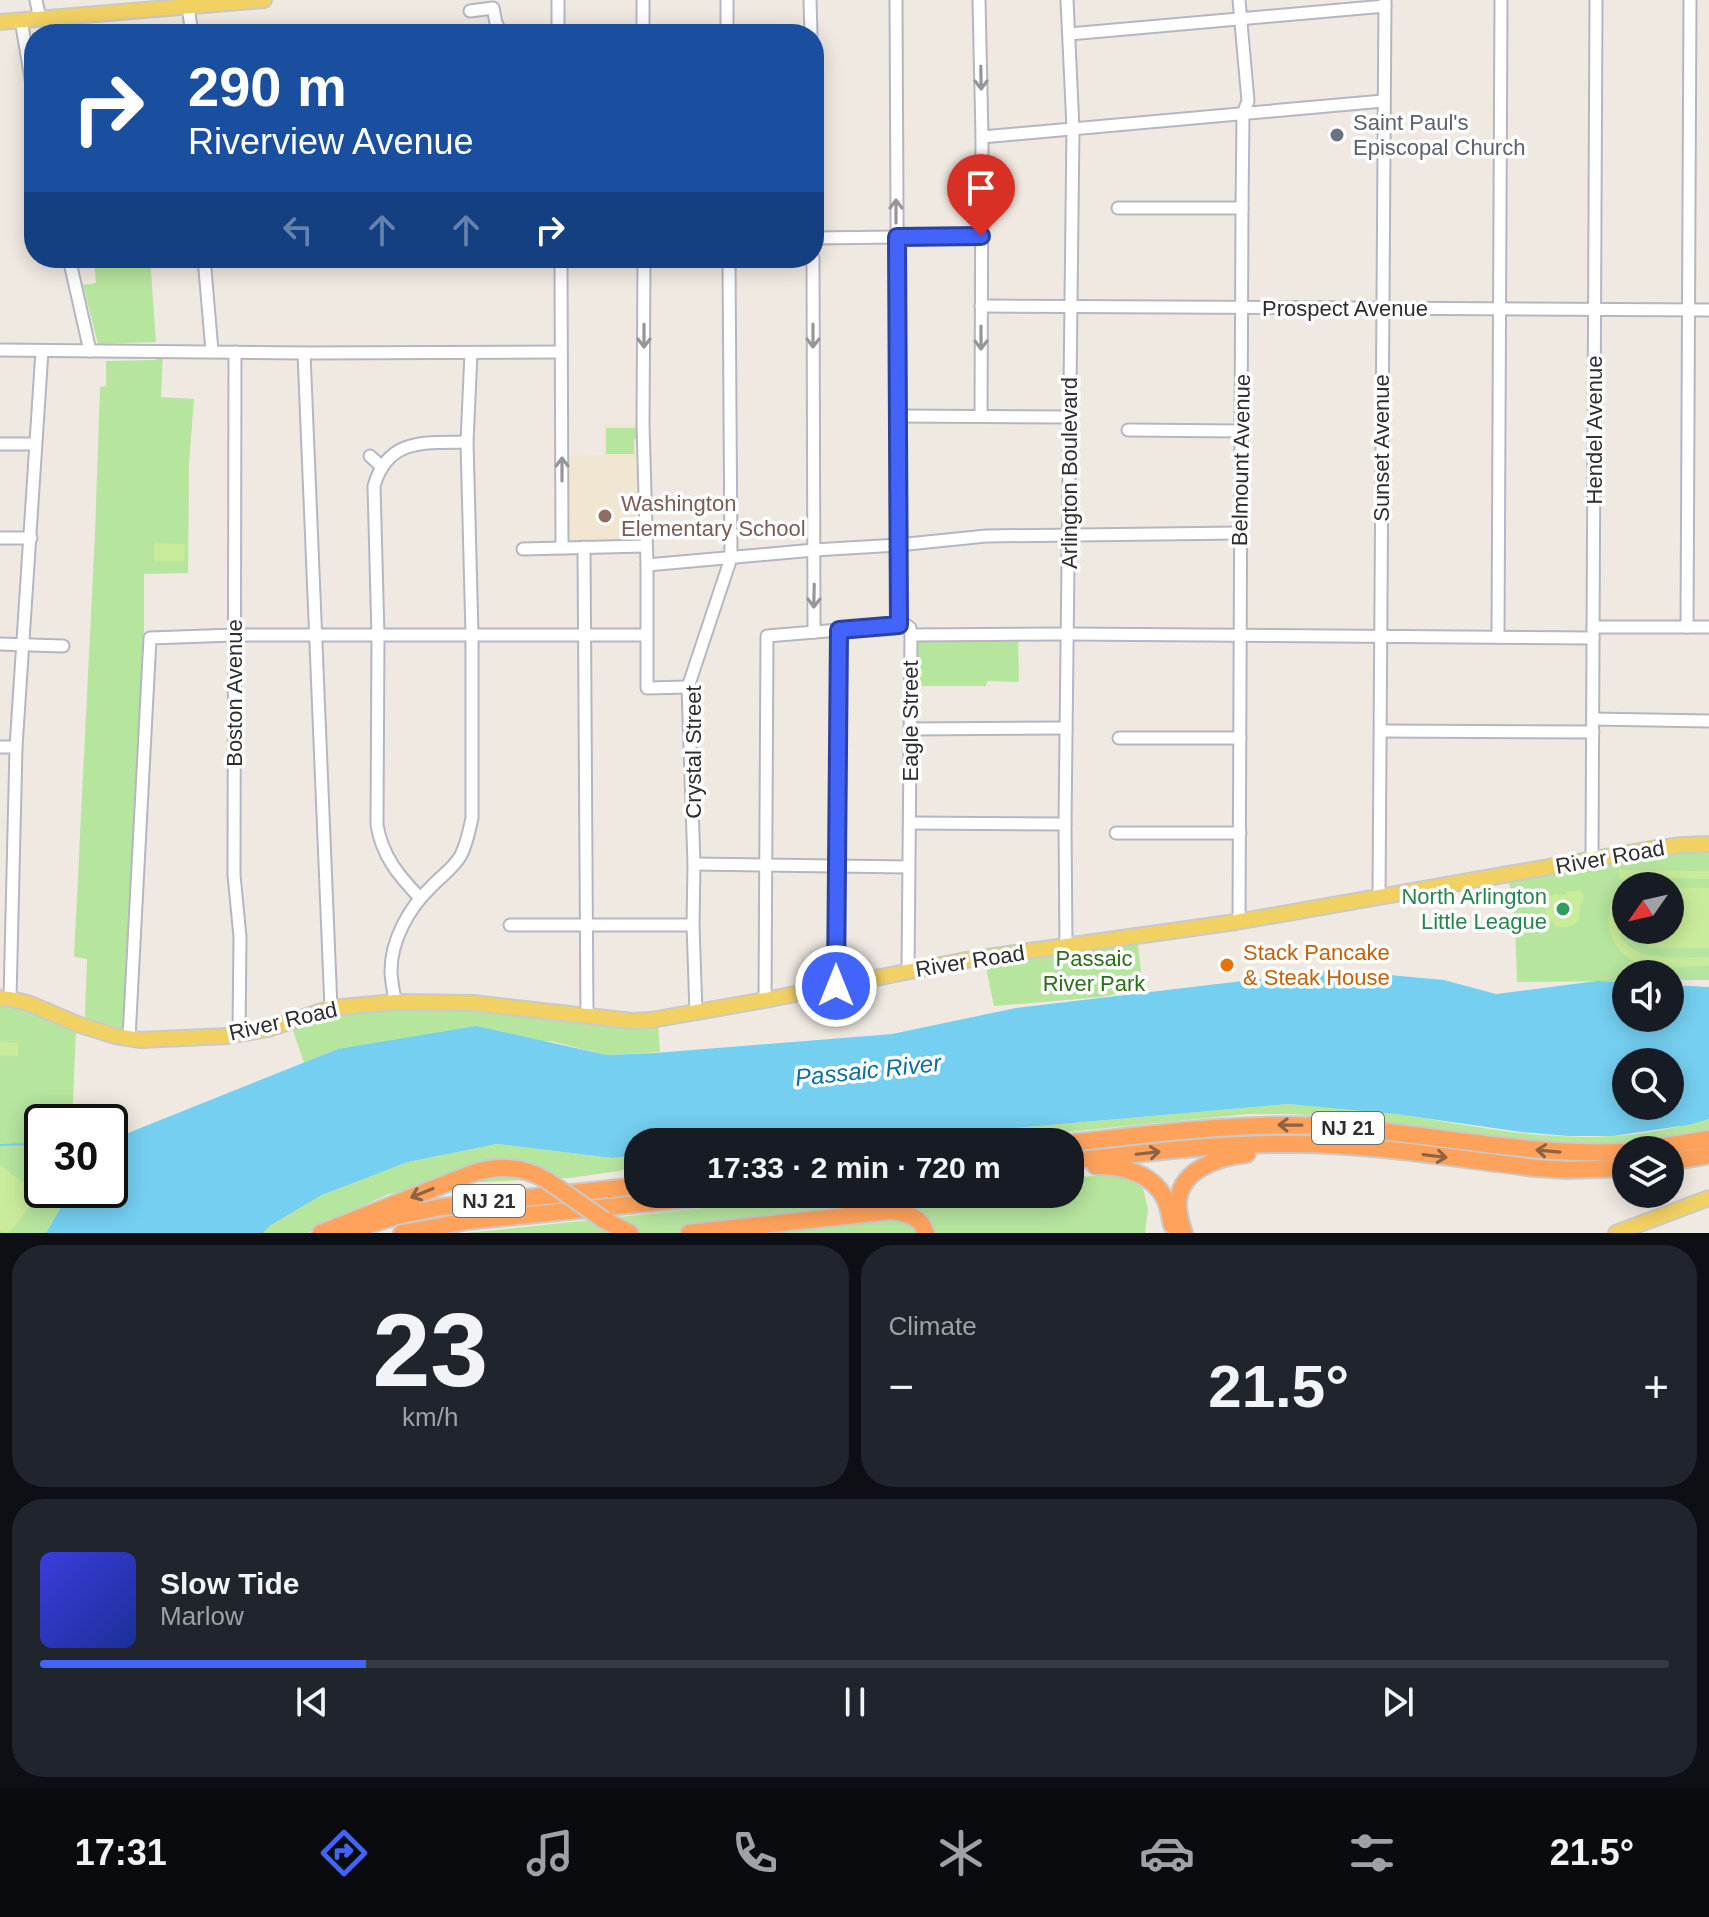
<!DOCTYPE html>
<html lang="en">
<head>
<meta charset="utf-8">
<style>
  body { margin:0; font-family:Arial,sans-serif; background:#20242c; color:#f1f3f6; height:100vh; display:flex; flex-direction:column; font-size:30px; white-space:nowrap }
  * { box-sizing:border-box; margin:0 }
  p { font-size:26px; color:#9ea1a6 }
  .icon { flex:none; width:44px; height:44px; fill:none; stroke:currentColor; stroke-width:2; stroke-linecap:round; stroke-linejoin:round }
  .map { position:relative; height:1233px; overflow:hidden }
  .panel { display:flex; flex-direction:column; gap:12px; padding:12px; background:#0d0f14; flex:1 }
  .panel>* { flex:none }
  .hud { position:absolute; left:24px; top:24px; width:800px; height:244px; border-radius:32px; box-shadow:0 4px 20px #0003; background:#1a4fa0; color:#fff; overflow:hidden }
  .needle { width:52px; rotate:236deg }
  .fabs { position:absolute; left:1612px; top:872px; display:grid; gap:16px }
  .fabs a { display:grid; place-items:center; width:72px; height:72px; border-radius:50%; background:#171b24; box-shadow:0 4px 20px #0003; font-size:40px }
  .speed { position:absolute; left:24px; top:1104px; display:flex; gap:16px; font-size:40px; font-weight:700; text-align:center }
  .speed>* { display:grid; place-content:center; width:104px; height:104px; border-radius:50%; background:#171b24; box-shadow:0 4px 20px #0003; line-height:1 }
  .speed .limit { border:4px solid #111; border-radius:12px; background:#fff; color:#111 }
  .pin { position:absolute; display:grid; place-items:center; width:68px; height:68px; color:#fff; margin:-82px -34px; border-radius:50% 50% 50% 0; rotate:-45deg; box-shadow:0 0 8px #0007 }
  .pin .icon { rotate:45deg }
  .me { position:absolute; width:88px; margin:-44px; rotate:0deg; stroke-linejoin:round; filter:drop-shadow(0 0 6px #0008) }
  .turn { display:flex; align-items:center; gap:28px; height:168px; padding:0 32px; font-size:36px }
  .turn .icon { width:104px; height:104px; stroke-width:2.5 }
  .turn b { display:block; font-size:56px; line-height:68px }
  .lanes { display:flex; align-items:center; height:76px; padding:0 32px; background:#0003; justify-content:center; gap:40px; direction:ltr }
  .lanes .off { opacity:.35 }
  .big { font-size:60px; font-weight:800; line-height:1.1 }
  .panel .card { flex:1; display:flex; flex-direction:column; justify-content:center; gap:12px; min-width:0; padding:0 28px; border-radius:32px; background:#20242c }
  .panel .dial { align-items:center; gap:0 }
  .dial b { font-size:104px; line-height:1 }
  .song { display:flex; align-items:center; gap:24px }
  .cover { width:96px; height:96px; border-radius:12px; background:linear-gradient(135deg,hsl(240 70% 55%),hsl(230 70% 35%)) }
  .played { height:8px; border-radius:4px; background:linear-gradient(90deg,#4264fb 20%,#363941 20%) }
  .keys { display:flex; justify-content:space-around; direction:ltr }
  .heat { display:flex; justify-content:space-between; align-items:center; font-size:44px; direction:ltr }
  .panel .tiles { flex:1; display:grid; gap:12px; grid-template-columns:1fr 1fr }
  .card:last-child { grid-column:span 2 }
  .trip { position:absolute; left:624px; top:1128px; width:460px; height:80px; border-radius:32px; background:#171b24; box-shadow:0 4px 20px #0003; font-weight:800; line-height:80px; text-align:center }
  .menu { display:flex; height:128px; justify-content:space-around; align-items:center; background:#090b0e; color:#9ea1a6 }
  .menu .icon { width:56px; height:56px }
  .menu .active { color:#4264fb }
  .menu b { font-size:36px; color:#f1f3f6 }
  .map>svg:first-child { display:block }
  .education { fill:#f0e6d1 }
  .green { fill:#b6e59e; fill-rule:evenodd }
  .pitch { fill:#c9ec9a }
  .water { fill:#75cff0; fill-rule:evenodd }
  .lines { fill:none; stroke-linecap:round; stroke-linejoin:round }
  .stream { stroke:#75cff0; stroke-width:2 }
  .minor-casing { stroke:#b4b7c1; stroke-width:15 }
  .major-casing { stroke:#c9c9c9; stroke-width:18 }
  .highway-casing { stroke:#c9c9c9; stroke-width:20 }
  .minor { stroke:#fff; stroke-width:11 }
  .major { stroke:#f2d163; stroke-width:14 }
  .highway { stroke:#ffa35c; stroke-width:16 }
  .highway-bridge-casing { stroke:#c9c9c9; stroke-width:20; stroke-linecap:butt }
  .highway-bridge { stroke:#ffa35c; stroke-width:16 }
  .oneway { stroke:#969696 }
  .oneway2 { stroke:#8c6343 }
  .route-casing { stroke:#2b41a3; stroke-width:20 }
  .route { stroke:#4264fb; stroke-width:14 }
  .worship-dot { fill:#6b7280; stroke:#fff; stroke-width:3 }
  .education-dot { fill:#8d6e63; stroke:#fff; stroke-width:3 }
  .leisure-dot { fill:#2e9e5b; stroke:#fff; stroke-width:3 }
  .food-dot { fill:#e8710a; stroke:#fff; stroke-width:3 }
  .labels { text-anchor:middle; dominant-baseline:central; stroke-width:7; stroke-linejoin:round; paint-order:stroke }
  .shield { fill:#fff; stroke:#6d6d6d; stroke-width:2 }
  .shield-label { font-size:20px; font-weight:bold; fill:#2e2e2e }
  .worship-label { font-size:22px; fill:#5b616d; stroke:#fff; text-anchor:start }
  .street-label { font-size:22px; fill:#2e2e2e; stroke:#fff }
  .education-label { font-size:22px; fill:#785e54; stroke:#fff; text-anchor:start }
  .leisure-label { font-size:22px; fill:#27864d; stroke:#fff; text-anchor:end }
  .food-label { font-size:22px; fill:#c56008; stroke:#fff; text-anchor:start }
  .park-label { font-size:22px; fill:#2c6e1b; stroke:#fff }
  .water-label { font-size:24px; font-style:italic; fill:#0d6fa3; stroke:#fff }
</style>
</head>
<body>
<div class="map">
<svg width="1709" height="1233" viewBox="0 0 1709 1233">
  <rect width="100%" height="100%" fill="#efe9e1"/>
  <polygon class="education" points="604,424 643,424 645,546 562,547 562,456 604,455"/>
  <g class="green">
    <polygon points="132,25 131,34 84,34 82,29"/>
    <polygon points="94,258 150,258 156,342 98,344 83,285 96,283"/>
    <polygon points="163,350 161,397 194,399 189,463 188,573 144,574 144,632 123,1030 117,1029 85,1017 87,959 74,957 95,534 100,387 106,386 106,361 156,360 157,351"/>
    <polygon points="606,428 639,428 639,439 634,439 634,454 606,454"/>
    <polygon points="1018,634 1019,682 987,681 986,686 911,686 911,635"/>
    <path d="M1709,844v136h-39v-6h-44v7l-109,1 -2,-59 -7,-48zM1626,886h44v44h-44z"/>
    <polygon points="1137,937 1143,989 1101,997 994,1006 984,958"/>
    <polygon points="0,998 76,1030 72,1122 42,1122 42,1190 71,1190 46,1233 0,1233"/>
    <polygon points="395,1002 658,1020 660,1052 607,1055 550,1041 338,1049 304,1063 290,1022"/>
    <path d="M1288,1104c37,3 74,5 110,10 70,11 143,27 214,22 32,-1 66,-9 97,-17v13l-96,12 -85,-4 -183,-22 -54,-4h-43l-182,18 -147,10h-63z"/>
    <polygon points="497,1144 612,1158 638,1156 638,1168 570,1178 460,1183 389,1194 326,1222 308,1233 263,1233 271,1225 322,1195 408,1162"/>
    <polygon points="1126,1175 1125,1177 1143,1188 1148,1210 1145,1233 467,1233 836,1194 1070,1194 1070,1177"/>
  </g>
  <g class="pitch">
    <polygon points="154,543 185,544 184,561 154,561"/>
    <path d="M1619,870l90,1v8c-19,0 -40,-3 -59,0 -9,2 -15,7 -24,7 0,11 -9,18 -9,30 -2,50 60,41 92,41v9c-20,0 -44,3 -64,-1 -41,-10 -48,-60 -18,-86h-8z"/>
    <polygon points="1670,887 1709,888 1709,948 1648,948 1648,930 1670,930"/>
    <path d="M1566,891h15l2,3v9l-3,1 -1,17c-28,22 -44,-20 -27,-26 4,-2 9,0 14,0z"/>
    <polygon points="0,1042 18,1043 18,1056 0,1055"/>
    <polygon points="0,1165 39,1194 9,1233 0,1231"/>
  </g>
  <path class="water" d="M1334,970l110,10 52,14 101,-13 29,1v36h44v-33l39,2v132l-21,6 -75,11h-45l-47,-4 -125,-18 -108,-10 -432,38h-218v14l-26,2 -115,-14 -89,18 -86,33 -51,30 -8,8h-217l25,-43h39v-68h-32l25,-8 25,19 210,-84 138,-23 131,29 48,-2 237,-19 124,-26zM1626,1062h44v44h-44z"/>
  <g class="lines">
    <polyline class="stream" points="0,1145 25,1144 42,1142"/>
    <g class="minor-casing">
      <g id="minor">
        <polyline points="36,0 40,19"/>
        <polyline points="187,0 192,34"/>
        <polyline points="558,0 558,34"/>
        <polyline points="643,0 643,34"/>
        <polyline points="727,0 727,34"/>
        <polyline points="810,0 811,34"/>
        <polyline points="896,0 899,625"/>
        <polyline points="979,0 982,137 981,416"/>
        <polyline points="1239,0 1248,101 1243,114 1242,208 1239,921"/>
        <polyline points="470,11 493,8 496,23 502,34"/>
        <polyline points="21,20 34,96"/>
        <polyline points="1069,34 1385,6"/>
        <polyline points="982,137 1383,101"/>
        <polyline points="1118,208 1242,208"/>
        <polyline points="814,238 981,236"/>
        <polyline points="69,258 90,351"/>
        <polyline points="204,258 212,351"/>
        <polyline points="561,258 562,547"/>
        <polyline points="644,258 643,424 647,565 647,688 688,687"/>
        <polyline points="813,258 814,632"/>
        <polyline points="981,306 1709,310"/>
        <polyline points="0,350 304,353 561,352"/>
        <polyline points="235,352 234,875 240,937 239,1033"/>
        <polyline points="304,353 331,1008"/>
        <polyline points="898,416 1069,417"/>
        <polyline points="1128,430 1241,431"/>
        <polyline points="0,444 35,444"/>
        <polyline points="370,456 382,467"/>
        <polyline points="0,538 31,538"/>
        <polyline points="584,547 587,1016"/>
        <polyline points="523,549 645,546"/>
        <polyline points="647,565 814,550 898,545 986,536 1240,533"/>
        <polyline points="1593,627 1709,627"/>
        <polyline points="1687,627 1690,0"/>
        <polyline points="911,635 1067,634 1593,638"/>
        <polyline points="1498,637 1501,0"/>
        <polyline points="0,644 63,646"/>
        <polyline points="1593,719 1709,721"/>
        <polyline points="910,729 1066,728"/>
        <polyline points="1381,731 1593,732"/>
        <polyline points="1119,738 1240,738"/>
        <polyline points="0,747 16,747"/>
        <polyline points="910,823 1065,824"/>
        <polyline points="1116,833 1240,833"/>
        <polyline points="1592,859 1596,0"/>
        <polyline points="694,864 908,867"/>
        <polyline points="1379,897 1385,0"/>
        <path d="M420,898c-21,-22 -38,-42 -43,-73l1,-189 -4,-150c14,-49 52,-43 93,-44"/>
        <polyline points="510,925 693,925"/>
        <polyline points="1066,946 1065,824 1073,128 1067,0"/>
        <polyline points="836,986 839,630"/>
        <polyline points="10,999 16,747 42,351"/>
        <polyline points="765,1000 767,636 899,625 906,625 910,628 911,635 908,971"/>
        <path d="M395,1002c-1,-10 -4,-21 -4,-31 0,-31 18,-63 40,-84 10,-11 23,-19 30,-32 6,-12 8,-24 11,-37v-183l-5,-193 4,-89"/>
        <polyline points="696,1013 693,925 694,864 688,687 731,558 729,258"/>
        <polyline points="129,1038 150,638 234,635 646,635"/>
      </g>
    </g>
    <g class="major-casing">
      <g id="major">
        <polyline points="0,22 264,0"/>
        <polyline points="0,998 10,999 28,1003 80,1025 115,1036 141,1040 227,1036 268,1029 331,1008 395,1002 473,1003 632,1021 651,1020 765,1000 966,960 1236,922 1651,849 1682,845 1709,844"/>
        <polyline points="1616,1233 1709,1198"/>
      </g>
    </g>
    <g class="highway-casing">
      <g id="highway">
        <path d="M1070,1143c84,-9 169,-21 254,-17 101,6 200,30 302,26"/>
        <polyline points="1642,1150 1709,1139"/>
        <path d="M1070,1161c74,-8 149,-18 224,-17 81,0 162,15 242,24l30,2 60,-2"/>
        <polyline points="1670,1162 1709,1155"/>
        <path d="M1096,1166c26,0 58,7 70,35 3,7 4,16 6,24"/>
        <polyline points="604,1220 630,1233"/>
        <path d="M321,1233l147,-58c28,-11 54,-10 80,6"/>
        <polyline points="343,1233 397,1216 441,1207 638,1186"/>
        <polyline points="402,1233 468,1221 739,1194"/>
        <path d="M689,1233l203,-22c15,2 29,6 34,22"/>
        <path d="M1184,1233c-3,-8 -5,-17 -6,-25 -2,-37 39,-51 69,-54"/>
      </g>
    </g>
    <use href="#minor" class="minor"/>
    <use href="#major" class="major"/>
    <use href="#highway" class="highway"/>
    <g class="highway-bridge-casing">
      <polyline id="highway-bridge" points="548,1181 604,1220"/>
    </g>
    <use href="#highway-bridge" class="highway-bridge"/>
  </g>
  <defs><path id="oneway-shaft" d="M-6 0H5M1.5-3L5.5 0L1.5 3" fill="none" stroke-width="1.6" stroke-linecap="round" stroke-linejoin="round" transform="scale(2)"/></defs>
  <g class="oneway">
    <use href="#oneway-shaft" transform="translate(981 78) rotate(89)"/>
    <use href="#oneway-shaft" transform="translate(896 211) rotate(-90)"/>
    <use href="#oneway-shaft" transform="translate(644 336) rotate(90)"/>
    <use href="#oneway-shaft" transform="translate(813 336) rotate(90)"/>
    <use href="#oneway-shaft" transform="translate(981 338) rotate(90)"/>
    <use href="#oneway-shaft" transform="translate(562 469) rotate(-90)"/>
    <use href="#oneway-shaft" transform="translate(814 596) rotate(91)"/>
  </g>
  <g class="oneway2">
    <use href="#oneway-shaft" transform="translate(1290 1125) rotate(-179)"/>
    <use href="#oneway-shaft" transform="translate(1548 1151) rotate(-175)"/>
    <use href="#oneway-shaft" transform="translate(1148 1153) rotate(-6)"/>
    <use href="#oneway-shaft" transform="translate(1435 1156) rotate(7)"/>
    <use href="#oneway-shaft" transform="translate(422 1193) rotate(158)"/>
  </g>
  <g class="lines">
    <g class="route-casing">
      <polyline id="route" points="836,986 839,630 899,625 897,237 981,236"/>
    </g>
    <use href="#route" class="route"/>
  </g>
  <circle class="worship-dot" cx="1337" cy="135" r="8"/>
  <circle class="education-dot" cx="605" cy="516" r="8"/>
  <circle class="leisure-dot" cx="1563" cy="909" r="8"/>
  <circle class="food-dot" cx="1227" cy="965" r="8"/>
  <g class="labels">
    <g class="shield">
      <rect x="1312" y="1112" width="72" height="32" rx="6"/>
      <rect x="453" y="1185" width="72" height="32" rx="6"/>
    </g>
    <g class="shield-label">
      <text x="1348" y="1128">NJ 21</text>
      <text x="489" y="1201">NJ 21</text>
    </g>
    <g class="worship-label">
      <text x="1353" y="122">Saint Paul's<tspan x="1353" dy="25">Episcopal Church</tspan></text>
    </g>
    <g class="street-label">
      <text x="1345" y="308">Prospect Avenue</text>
      <text transform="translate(1594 430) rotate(-90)">Hendel Avenue</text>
      <text transform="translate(1381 448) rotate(-90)">Sunset Avenue</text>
      <text transform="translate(1241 460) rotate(-89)">Belmount Avenue</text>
      <text transform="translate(1069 473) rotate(-90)">Arlington Boulevard</text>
      <text transform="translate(234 693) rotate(-90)">Boston Avenue</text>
      <text transform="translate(910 721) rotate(-90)">Eagle Street</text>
      <text transform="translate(693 752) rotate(-90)">Crystal Street</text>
      <text transform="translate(1610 857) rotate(-10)">River Road</text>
      <text transform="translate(970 961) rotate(-9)">River Road</text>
      <text transform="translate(283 1021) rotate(-13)">River Road</text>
    </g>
    <g class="education-label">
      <text x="621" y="503">Washington<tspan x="621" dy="25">Elementary School</tspan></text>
    </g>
    <g class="leisure-label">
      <text x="1547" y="896">North Arlington<tspan x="1547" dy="25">Little League</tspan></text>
    </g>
    <g class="food-label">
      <text x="1243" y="952">Stack Pancake<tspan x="1243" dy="25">&amp; Steak House</tspan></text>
    </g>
    <g class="park-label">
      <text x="1094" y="958">Passaic<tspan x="1094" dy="25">River Park</tspan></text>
    </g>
    <g class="water-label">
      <text transform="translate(868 1070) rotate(-6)">Passaic River</text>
    </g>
  </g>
</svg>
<div class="fabs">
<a><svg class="needle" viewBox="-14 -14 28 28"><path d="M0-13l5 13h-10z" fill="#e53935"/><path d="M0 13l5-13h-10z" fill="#9ea1a6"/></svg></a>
<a><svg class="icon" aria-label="sound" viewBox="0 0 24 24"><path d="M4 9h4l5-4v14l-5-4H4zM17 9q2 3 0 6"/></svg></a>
<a><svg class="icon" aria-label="search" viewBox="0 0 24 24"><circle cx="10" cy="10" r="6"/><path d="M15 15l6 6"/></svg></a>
<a><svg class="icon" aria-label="layers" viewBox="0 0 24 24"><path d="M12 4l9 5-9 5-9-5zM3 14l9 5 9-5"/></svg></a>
</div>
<div class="speed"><div class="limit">30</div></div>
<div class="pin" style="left:981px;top:236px;background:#d93025"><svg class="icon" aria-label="arrive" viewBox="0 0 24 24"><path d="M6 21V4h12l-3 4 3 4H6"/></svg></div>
<svg class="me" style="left:836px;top:986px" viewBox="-20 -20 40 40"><circle r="17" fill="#4264fb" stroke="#fff" stroke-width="3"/><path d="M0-11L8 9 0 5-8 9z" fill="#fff"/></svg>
<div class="trip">17:33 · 2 min · 720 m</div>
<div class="hud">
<div class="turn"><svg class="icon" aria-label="right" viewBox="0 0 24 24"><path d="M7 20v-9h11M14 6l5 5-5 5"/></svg><div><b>290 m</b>Riverview Avenue</div></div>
<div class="lanes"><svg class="icon off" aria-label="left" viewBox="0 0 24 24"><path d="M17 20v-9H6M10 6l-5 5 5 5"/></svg><svg class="icon off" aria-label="ahead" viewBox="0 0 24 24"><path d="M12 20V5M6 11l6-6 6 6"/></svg><svg class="icon off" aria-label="ahead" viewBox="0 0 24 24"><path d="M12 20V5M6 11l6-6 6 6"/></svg><svg class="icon" aria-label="right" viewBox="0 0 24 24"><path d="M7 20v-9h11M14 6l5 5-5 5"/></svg></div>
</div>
</div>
<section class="panel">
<div class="tiles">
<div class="card dial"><b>23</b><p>km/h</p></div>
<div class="card"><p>Climate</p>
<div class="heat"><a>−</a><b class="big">21.5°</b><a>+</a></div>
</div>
<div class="card">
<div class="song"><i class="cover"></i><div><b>Slow Tide</b><p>Marlow</p></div></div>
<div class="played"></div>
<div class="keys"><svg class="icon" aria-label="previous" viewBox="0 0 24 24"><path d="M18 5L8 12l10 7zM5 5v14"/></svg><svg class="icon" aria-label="pause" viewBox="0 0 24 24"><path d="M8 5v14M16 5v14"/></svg><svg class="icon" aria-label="next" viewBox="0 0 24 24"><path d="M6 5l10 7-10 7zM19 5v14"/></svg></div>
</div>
</div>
</section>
<nav class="menu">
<b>17:31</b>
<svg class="icon active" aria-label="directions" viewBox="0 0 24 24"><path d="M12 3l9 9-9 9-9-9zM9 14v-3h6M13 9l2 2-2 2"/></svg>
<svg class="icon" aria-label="music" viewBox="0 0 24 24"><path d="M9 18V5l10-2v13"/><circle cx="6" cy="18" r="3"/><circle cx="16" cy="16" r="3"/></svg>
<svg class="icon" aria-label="phone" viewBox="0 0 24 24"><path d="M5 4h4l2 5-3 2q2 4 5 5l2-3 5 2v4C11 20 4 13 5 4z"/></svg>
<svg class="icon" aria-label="climate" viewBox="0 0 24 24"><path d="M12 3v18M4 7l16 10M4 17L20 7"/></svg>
<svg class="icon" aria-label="car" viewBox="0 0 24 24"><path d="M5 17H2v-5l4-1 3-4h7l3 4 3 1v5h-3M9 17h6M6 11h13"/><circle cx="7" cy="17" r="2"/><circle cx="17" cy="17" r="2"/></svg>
<svg class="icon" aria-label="filters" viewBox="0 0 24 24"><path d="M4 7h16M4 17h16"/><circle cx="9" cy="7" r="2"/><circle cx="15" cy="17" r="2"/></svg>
<b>21.5°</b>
</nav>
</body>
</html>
